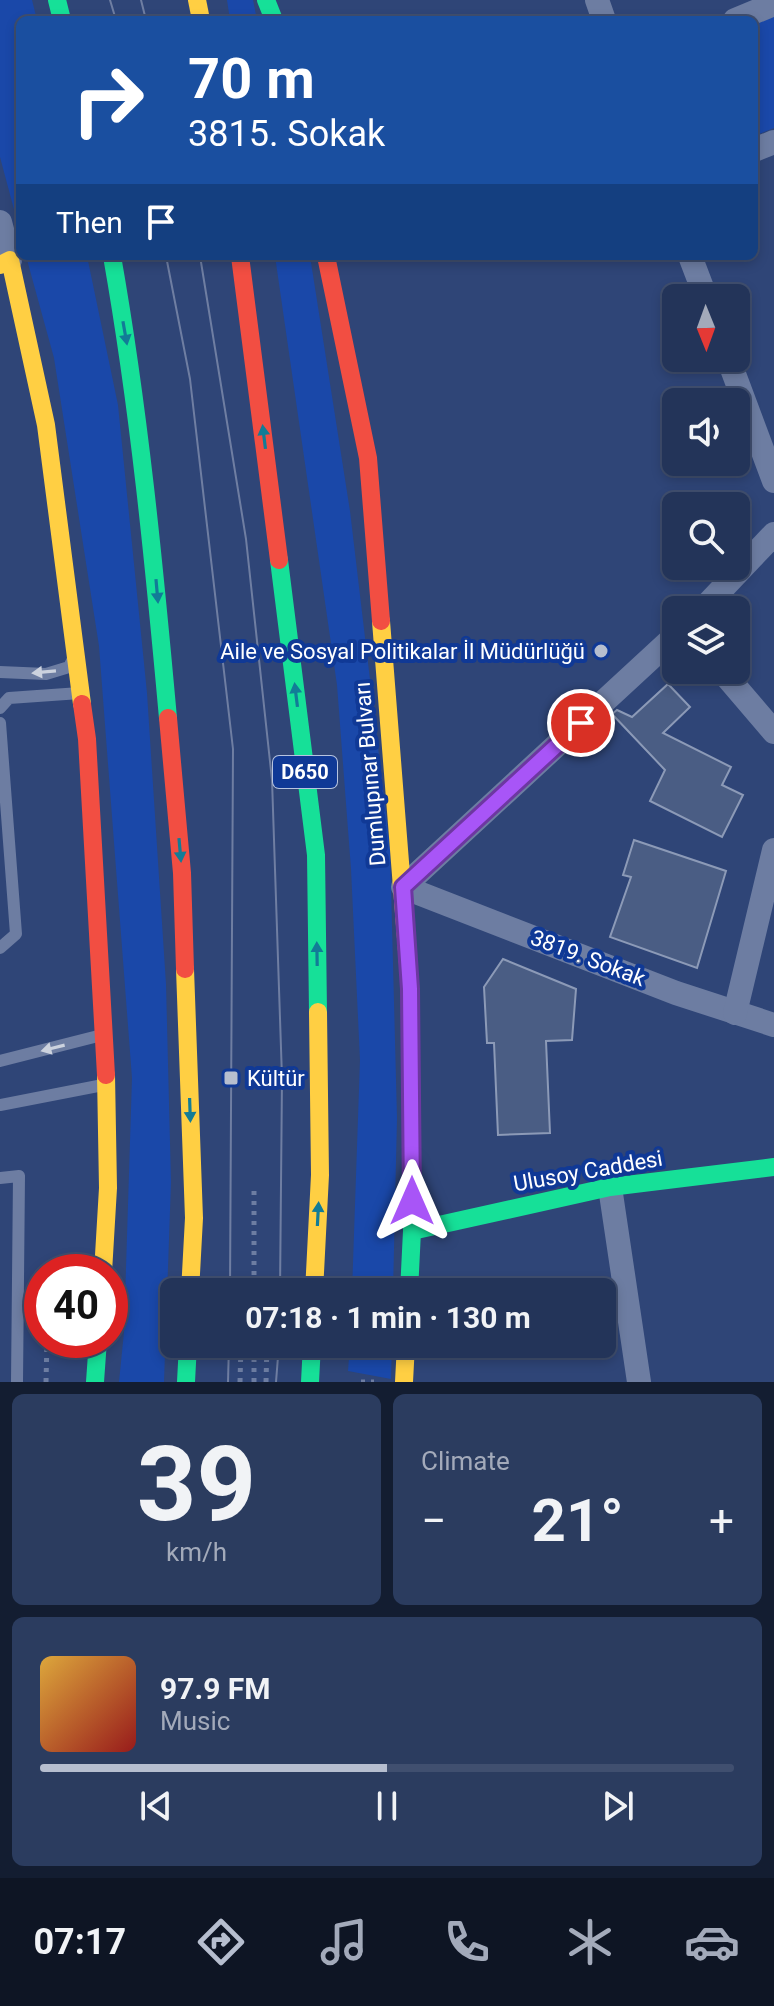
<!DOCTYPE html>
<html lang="en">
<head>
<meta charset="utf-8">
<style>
  body { margin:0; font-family:Roboto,sans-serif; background:#2b3c5f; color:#f1f3f6; height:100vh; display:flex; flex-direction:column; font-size:30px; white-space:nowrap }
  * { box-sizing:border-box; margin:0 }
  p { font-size:26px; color:#a3aaba }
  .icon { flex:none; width:44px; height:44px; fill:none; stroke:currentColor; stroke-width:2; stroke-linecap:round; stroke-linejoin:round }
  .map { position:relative; height:1382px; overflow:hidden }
  .sheet { display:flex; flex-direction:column; gap:12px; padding:12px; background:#131d31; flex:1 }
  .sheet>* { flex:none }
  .guide { position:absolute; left:16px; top:16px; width:742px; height:244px; border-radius:12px; box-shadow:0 4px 12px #0003,0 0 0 2px #404f6f; background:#1a4fa0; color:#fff; overflow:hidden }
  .needle { width:52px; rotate:179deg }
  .fabs { position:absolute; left:662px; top:284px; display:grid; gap:16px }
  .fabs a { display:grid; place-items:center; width:88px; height:88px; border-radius:12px; background:#233459; box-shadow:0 4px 12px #0003,0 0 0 2px #404f6f; font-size:40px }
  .speed { position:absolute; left:24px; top:1254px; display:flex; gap:16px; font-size:40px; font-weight:700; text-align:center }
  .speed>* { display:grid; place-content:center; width:104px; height:104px; border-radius:50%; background:#233459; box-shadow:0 4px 12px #0003,0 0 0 2px #404f6f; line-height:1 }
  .speed .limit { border:12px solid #d22; background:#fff; color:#111 }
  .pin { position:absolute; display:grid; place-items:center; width:68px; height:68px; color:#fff; margin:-34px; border:4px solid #fff; border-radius:50%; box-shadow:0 2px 8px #0007 }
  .me { position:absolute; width:88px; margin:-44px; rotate:0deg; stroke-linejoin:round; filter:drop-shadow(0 0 6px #0008) }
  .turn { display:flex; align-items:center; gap:28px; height:168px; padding:0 40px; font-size:36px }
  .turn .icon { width:104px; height:104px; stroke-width:2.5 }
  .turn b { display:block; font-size:56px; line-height:68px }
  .then { display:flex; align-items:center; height:76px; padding:0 40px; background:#0003; gap:16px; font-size:30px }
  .big { font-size:60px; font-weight:700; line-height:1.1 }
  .sheet .tile { flex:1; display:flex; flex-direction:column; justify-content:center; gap:12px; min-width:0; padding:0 28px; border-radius:12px; background:#2b3c5f }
  .sheet .dial { align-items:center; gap:0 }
  .dial b { font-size:104px; line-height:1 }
  .song { display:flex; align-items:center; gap:24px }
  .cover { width:96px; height:96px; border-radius:12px; background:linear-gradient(135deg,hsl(40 70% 55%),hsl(0 70% 35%)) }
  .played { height:8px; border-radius:4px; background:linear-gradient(90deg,#b6becf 50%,#404f6f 50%) }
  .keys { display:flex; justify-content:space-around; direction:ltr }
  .heat { display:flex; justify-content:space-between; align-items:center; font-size:44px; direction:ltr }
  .sheet .tiles { flex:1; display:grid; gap:12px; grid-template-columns:1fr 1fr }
  .tile:last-child { grid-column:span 2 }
  .trip { position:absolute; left:160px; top:1278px; width:456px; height:80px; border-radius:12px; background:#233459; box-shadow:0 4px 12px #0003,0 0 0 2px #404f6f; font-weight:700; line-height:80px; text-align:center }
  .menu { display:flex; height:128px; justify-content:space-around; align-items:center; background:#0e1524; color:#a3aaba }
  .menu .icon { width:56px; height:56px }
  .menu .current { color:#b6becf }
  .menu b { font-size:36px; color:#f1f3f6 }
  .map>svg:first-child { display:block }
  .green { fill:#1a48a9 }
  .building { fill:#4a5d84; stroke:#8c9ab7; stroke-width:2 }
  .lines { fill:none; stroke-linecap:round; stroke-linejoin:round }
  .path { stroke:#6d7da2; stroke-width:5; stroke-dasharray:4 6; stroke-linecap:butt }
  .lane { stroke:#6d7da2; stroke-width:12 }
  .street { stroke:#6d7da2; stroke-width:24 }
  .fast { stroke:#16e098; stroke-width:18 }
  .slow { stroke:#ffcf43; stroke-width:18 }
  .jam { stroke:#f24e42; stroke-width:18 }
  .tram { stroke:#6f7ea2; stroke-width:2 }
  .oneway { fill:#127c97 }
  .oneway2 { fill:#ccd2de }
  .route-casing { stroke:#6d37a1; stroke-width:20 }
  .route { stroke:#a855f7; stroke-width:14 }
  .poi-dot { fill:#b6becf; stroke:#103996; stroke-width:3 }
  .labels { text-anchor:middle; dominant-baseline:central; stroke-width:8; stroke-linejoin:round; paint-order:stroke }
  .shield { fill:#103996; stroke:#b7c4e0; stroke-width:2 }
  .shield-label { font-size:20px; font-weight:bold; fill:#fff }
  .poi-label { font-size:22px; fill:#fff; stroke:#103996; text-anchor:end }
  .street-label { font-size:22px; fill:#fff; stroke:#103996 }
</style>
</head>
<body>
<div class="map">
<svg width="774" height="1382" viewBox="0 0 774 1382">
  <rect width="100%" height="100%" fill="#2f4577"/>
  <g class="green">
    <polygon points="0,0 32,0 37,20 20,20 20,232 0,157"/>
    <polygon points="227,0 253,0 257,20 230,20"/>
    <polygon points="774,16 774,128 754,136 754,24"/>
    <polygon points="26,256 87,256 118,405 147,693 166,984 171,1182 164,1382 119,1382 124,1332 132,1078 99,646 54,358"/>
    <polygon points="275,256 310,256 350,511 390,848 397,1118 393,1292 352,1292 360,1060 351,869 337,685"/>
    <polygon points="350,1344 392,1344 391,1379 348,1371"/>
  </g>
  <g class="building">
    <polygon points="668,684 690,707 663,733 731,767 722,785 743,795 722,837 650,801 665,770 612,714 617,710 632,717"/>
    <polygon points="634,840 726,871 697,968 610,937 631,877 623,875"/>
    <polygon points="503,959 576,989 572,1040 546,1041 550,1133 498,1135 494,1043 487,1043 484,987"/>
  </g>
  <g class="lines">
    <g class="path">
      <polyline points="254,1191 254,1292"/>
      <polyline points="250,1292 254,1285 258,1292"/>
      <polyline points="46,1382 47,1340"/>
      <polyline points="240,1382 241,1344"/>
      <polyline points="254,1382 254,1344"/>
      <polyline points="266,1382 267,1344"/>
      <polyline points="361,1382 374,1382"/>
    </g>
    <g class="lane">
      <polyline points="0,672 46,674 69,667 72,661"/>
      <polyline points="0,708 9,698 80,693"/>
      <polyline points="0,723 16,934 0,948"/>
      <polyline points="0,1061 102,1035"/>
      <polyline points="0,1105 103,1085"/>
      <polyline points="0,1178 19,1176 17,1382"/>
    </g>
    <g class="street">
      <polyline points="597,0 604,20"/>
      <polyline points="735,20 774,4"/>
      <polyline points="754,150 774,142"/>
      <polyline points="0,222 10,260"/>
      <polyline points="690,256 706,298"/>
      <polyline points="728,358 774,481"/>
      <polyline points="702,610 774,534"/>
      <polyline points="676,635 403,887 676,993 774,1025"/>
      <polyline points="721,670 774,732"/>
      <polyline points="735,1013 774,850"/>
      <polyline points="610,1187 639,1382"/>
    </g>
    <g class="fast">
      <polyline points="57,0 62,20"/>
      <polyline points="266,0 274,20"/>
      <path d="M112,256c27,153 42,307 56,462"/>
      <polyline points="279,560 316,855 318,1012"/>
      <polyline points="412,1231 610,1187 774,1167"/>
      <polyline points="409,1292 412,1231 411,1065"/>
      <polyline points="95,1382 98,1340"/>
      <polyline points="186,1382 188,1344"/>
      <polyline points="310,1382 312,1344"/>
    </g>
    <g class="slow">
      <polyline points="197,0 201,20"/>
      <polyline points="0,265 10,260 46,425 82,704"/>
      <polyline points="381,621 410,989 411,1065"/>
      <polyline points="185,969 194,1218 190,1292"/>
      <polyline points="103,1272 108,1188 106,1075"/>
      <polyline points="314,1292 320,1175 318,1012"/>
      <polyline points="404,1382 406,1344"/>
    </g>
    <g class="jam">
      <polyline points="240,256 279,560"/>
      <polyline points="326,256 368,458 381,621"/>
      <polyline points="82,704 87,739 106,1075"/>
      <polyline points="168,718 182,873 185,969"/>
    </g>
    <g class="tram">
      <polyline points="110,0 116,20"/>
      <polyline points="141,0 146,20"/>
      <polyline points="166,256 190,379 233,749 230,1292"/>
      <polyline points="200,256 246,539 272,780 282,1078 280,1292"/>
      <polyline points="228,1382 229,1344"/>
      <polyline points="276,1382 279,1344"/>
    </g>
  </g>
  <defs><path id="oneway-solid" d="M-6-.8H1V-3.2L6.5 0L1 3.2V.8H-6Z" transform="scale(2)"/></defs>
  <g class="oneway">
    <use href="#oneway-solid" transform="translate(125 333) rotate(80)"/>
    <use href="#oneway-solid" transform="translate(264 437) rotate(-97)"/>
    <use href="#oneway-solid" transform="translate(157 591) rotate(85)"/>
    <use href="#oneway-solid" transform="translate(296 695) rotate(-97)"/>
    <use href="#oneway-solid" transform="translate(180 850) rotate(85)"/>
    <use href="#oneway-solid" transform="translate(317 954) rotate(-91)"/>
    <use href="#oneway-solid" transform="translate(190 1110) rotate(88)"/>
    <use href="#oneway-solid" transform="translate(318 1214) rotate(-87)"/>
  </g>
  <g class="oneway2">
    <use href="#oneway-solid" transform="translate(44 672) rotate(175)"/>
    <use href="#oneway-solid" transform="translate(53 1048) rotate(166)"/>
  </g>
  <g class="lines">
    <g class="route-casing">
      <polyline id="route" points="412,1201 410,989 403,887 581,723"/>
    </g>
    <use href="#route" class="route"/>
  </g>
  <g class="poi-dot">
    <circle cx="601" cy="651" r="8"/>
    <rect x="223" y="1070" width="16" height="16" rx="4"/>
  </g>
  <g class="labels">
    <rect class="shield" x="273" y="756" width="64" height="32" rx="6"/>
    <g class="shield-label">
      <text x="305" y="772">D650</text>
    </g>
    <g class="poi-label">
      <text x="585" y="651">Aile ve Sosyal Politikalar İl Müdürlüğü</text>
      <text x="247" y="1078" text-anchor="start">Kültür</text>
    </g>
    <g class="street-label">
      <text transform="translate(370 774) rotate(-95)">Dumlupınar Bulvarı</text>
      <text transform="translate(588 958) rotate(21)">3819. Sokak</text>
      <text transform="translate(588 1171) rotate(-10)">Ulusoy Caddesi</text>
    </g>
  </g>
</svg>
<div class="fabs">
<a><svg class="needle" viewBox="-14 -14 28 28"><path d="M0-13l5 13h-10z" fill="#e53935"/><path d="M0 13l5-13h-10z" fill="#a3aaba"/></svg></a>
<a><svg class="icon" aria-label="sound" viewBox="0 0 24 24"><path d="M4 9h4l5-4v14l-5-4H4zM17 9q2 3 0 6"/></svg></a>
<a><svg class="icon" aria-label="search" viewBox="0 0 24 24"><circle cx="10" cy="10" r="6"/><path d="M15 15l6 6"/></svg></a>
<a><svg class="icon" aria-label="layers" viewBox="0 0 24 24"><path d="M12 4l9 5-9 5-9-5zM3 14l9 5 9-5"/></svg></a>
</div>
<div class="speed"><div class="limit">40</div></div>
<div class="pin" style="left:581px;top:723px;background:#d93025"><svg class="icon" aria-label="arrive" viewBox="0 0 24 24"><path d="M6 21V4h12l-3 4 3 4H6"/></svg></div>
<svg class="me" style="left:412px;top:1201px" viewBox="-20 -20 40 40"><path d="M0-17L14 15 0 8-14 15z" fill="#a855f7" stroke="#fff" stroke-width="4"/></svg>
<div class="trip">07:18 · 1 min · 130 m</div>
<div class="guide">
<div class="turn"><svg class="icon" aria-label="right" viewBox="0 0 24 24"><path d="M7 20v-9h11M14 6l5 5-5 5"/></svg><div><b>70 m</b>3815. Sokak</div></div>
<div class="then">Then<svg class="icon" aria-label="arrive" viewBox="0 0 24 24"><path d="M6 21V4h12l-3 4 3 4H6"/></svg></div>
</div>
</div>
<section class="sheet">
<div class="tiles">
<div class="tile dial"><b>39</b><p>km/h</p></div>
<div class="tile"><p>Climate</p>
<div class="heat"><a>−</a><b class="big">21°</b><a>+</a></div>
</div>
<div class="tile">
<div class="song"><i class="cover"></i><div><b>97.9 FM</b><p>Music</p></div></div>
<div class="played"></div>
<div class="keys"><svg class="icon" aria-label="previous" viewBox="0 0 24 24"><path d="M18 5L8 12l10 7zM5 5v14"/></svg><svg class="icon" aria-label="pause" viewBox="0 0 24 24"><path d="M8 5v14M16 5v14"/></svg><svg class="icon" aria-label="next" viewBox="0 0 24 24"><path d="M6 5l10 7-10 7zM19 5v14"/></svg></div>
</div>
</div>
</section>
<nav class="menu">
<b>07:17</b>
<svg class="icon current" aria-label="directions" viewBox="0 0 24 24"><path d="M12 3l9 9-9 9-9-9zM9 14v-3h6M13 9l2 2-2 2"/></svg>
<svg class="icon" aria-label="music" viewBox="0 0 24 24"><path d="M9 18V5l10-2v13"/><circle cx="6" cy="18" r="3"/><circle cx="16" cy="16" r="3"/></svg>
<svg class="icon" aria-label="phone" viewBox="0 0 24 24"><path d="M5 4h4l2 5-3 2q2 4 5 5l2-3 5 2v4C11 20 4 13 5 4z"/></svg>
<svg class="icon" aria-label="climate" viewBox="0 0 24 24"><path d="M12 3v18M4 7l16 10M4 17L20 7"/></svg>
<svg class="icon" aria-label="car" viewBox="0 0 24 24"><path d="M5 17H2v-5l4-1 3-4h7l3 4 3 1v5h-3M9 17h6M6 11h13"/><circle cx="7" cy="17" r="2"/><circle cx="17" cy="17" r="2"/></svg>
</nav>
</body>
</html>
